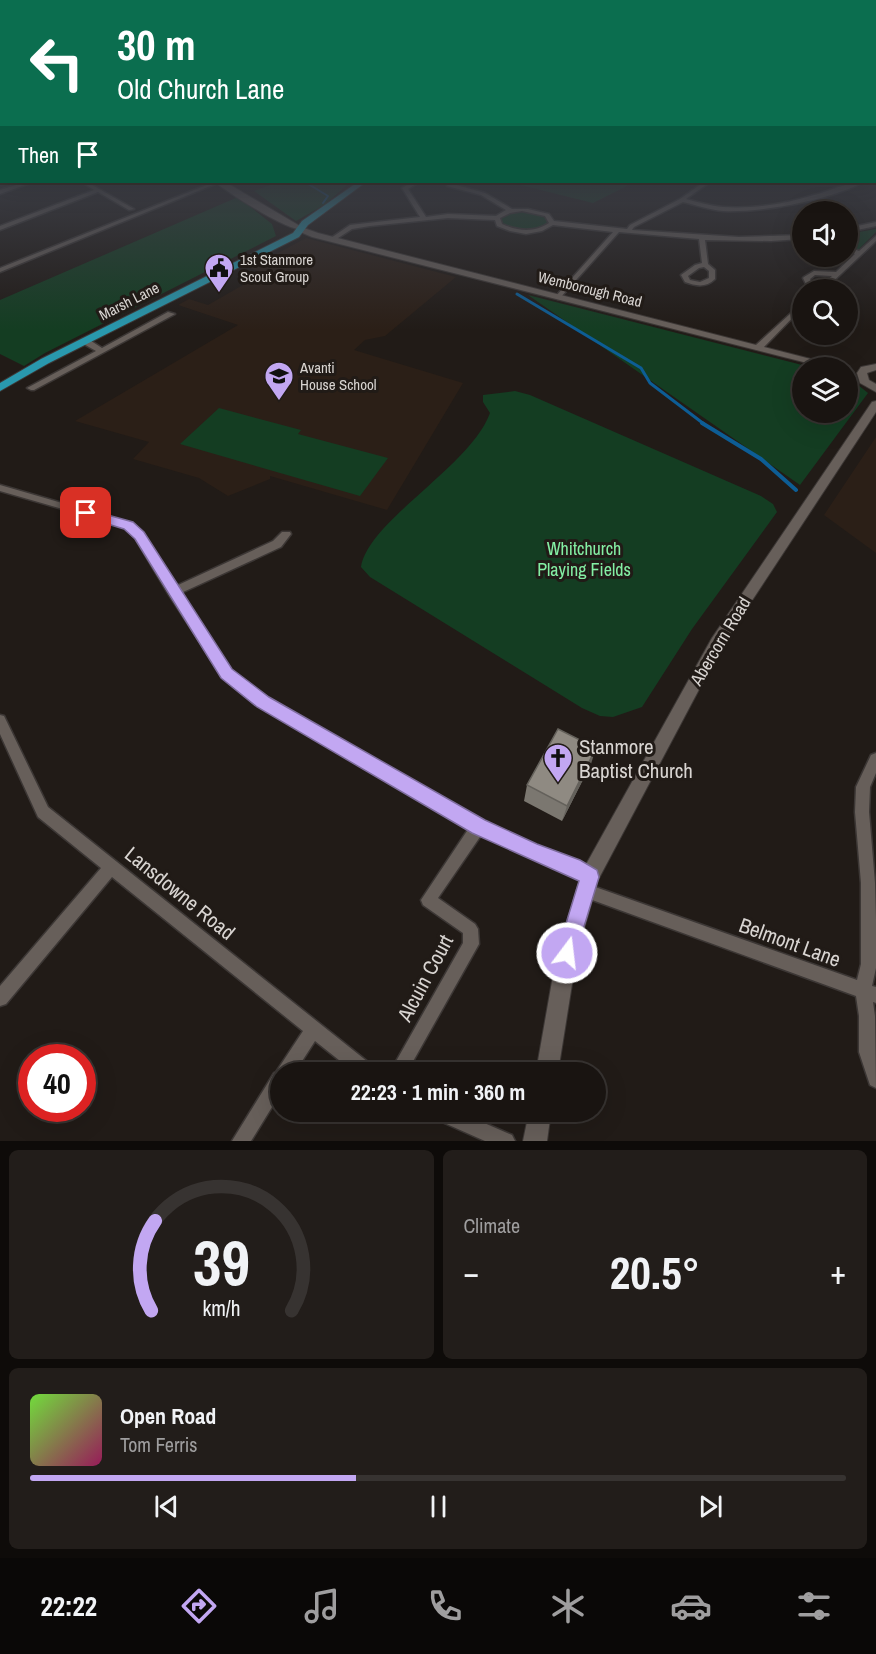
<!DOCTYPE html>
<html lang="en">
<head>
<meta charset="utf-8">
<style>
  body { margin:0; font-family:"Archivo Narrow",sans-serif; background:#221d1a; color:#f1f3f6; height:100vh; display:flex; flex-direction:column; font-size:22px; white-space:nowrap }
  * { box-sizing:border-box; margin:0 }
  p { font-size:20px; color:#9f9e9f }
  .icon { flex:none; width:33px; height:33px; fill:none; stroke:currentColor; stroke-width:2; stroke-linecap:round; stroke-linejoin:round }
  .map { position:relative; height:1141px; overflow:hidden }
  .details { display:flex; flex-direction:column; gap:9px; padding:9px; background:#0e0b09; flex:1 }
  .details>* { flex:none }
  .hud { position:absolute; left:0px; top:0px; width:876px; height:183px; box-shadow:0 6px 24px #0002,0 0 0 2px #373331; background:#0b6e4f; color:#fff; overflow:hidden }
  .buttons { position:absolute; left:792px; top:201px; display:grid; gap:12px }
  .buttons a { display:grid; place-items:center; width:66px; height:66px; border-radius:50%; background:#191411; box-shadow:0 6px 24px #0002,0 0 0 2px #373331; font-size:30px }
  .speed { position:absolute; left:18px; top:1044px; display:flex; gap:12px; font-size:30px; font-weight:700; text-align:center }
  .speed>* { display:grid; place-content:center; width:78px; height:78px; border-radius:50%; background:#191411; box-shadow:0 6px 24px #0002,0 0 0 2px #373331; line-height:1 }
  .speed .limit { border:9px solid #d22; background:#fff; color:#111 }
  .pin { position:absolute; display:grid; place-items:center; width:51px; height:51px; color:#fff; margin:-26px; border-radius:12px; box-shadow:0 3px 9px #0006 }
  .me { position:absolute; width:66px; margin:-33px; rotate:15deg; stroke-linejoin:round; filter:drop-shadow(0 0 4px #0008) }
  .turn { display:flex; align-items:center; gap:21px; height:126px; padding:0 18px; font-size:27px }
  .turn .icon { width:78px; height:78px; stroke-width:2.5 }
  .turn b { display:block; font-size:42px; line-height:51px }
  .then { display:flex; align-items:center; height:57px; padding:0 18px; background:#0003; gap:12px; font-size:22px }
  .big { font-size:45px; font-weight:800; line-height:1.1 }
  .details .tile { flex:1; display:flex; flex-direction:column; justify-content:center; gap:9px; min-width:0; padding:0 21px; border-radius:9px; background:#221d1a }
  .details .dial { align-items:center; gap:0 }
  .dial svg { height:156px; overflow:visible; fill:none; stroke:#373331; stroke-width:7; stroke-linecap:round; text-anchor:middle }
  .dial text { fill:#f1f3f6; stroke:none }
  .song { display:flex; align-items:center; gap:18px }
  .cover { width:72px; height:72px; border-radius:9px; background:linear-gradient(135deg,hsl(100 70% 55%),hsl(330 70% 35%)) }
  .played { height:6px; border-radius:3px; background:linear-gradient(90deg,#c2a7f2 40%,#373331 40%) }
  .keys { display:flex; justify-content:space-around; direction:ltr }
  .heat { display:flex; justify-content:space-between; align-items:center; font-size:33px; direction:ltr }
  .details .tiles { flex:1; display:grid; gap:9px; grid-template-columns:1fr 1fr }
  .tile:last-child { grid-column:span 2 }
  .trip { position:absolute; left:270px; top:1062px; width:336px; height:60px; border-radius:30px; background:#191411; box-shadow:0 6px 24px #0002,0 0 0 2px #373331; font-weight:800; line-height:60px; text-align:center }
  .tab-bar { display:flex; height:96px; justify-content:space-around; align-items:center; background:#0a0807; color:#9f9e9f }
  .tab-bar .icon { width:42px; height:42px }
  .tab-bar .on { color:#c2a7f2 }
  .tab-bar b { font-size:27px; color:#f1f3f6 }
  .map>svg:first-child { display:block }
  .built { fill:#2b1f17 }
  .green { fill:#143d22 }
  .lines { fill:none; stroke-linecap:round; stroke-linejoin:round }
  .stream-far2 { stroke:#0d5d95; stroke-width:2 }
  .stream-far1 { stroke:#0d5d95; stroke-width:3 }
  .stream { stroke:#0d5d95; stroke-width:4 }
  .minor-casing { stroke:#3c3735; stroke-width:3 }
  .tertiary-casing { stroke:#3c3735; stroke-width:2 }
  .secondary-casing { stroke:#3c3735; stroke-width:2 }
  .primary-casing { stroke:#3c3735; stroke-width:2 }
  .minor { fill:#675f5a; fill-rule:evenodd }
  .tertiary { fill:#675f5a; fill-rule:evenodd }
  .secondary { fill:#675f5a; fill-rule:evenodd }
  .primary { fill:#2998ad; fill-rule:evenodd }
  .wall { fill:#7b7770 }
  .shaded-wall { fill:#64615b }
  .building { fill:#8f8a82; stroke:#64615b; stroke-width:1.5 }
  .route { fill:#c2a7f2; stroke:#7e6d9d; stroke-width:1.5 }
  .labels { text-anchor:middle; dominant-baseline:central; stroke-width:6; stroke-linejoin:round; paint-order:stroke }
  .far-poi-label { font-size:15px; fill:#d8d4d1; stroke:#211b17; text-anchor:start }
  .far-street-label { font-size:15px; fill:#d8d4d1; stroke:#211b17 }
  .park-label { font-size:18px; fill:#84efa4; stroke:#211b17 }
  .street-label { font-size:18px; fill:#d8d4d1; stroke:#211b17 }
  .near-poi-label { font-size:21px; fill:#d8d4d1; stroke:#211b17; text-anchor:start }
  .near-street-label { font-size:21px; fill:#d8d4d1; stroke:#211b17 }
</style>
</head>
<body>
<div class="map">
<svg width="876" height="1141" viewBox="0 0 876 1141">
  <rect width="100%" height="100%" fill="#211b17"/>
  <g class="built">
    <polygon points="306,238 456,277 385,336 365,340 354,350 463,383 387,510 270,476 270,479 228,496 199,478 133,459 149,442 75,421 238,325 178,305 189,299 208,305 264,273 250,268"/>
    <polygon points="876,437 876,553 824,515"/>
  </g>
  <g class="green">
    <polygon points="278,182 330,182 347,185 324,205 296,221 254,191"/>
    <polygon points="508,182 631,182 625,187 593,203"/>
    <polygon points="238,197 272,224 276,236 45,353 24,366 0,354 0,300"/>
    <path d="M522,211l20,4 7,6 -2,3c-12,10 -36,9 -47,-3l3,-6z"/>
    <polygon points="876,229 876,232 857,251 848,246 848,234"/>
    <polygon points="528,295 810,367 802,368 802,412 848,412 848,377 868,393 800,485"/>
    <path d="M515,391l15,4 231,101 12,8 4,8 -85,117 -50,78 -29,10 -13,-1 -18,-8 -212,-131 -9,-10c7,-46 110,-101 129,-154l-7,-11v-7z"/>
    <polygon points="219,408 301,430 298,434 388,458 360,496 180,444"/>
  </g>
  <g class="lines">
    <polyline class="stream-far2" points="305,182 328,196 323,203"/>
    <polyline class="stream-far1" points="517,294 641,368 650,383 704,424"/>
    <polyline class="stream" points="702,423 761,459 796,490"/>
    <g class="minor-casing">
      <g id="minor">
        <polygon points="876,172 876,176 874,176 874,173"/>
        <polygon points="26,182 33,182 0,194 0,190"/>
        <polygon points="82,182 87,182 134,209 129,210 98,192 0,230 0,226 94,190"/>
        <polygon points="214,182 220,182 0,272 0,268"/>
        <path d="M413,182h6l-11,7 18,28 22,-3 48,2 10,-6 -25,-15 -34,-9 2,-3 36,10 27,16h16l21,5 5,7 73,8 3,-4 50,-26 24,-17h6l-24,17c12,3 24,7 37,8 30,2 62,-3 91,-12 13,-3 36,-14 49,-13 -31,18 -104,31 -140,29 -13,-1 -27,-6 -40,-9l-49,25 -2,3 107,7 63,-2v4l-31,2 -66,-1 3,24 7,6v9c-9,9 -19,7 -30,3l-4,-7 14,-10 7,-2 -3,-24 -80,-7 -59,66 -2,1 -3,-2 1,-1 57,-64 -60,-7 -11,6 -16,3 -16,-3 -13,-5 -2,-6 -47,-2 -78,8 -18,3 -17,11h-4v-2l19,-13 70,-8 -18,-29zM522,211l23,5 4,7c-15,10 -31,8 -47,1l-2,-6 10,-5zM704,267l5,4v7l-9,4 -10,-2 -2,-4 11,-8z"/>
        <polygon points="876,222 876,226 848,232 848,228"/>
        <path d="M876,236v5l-52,49 -16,-2 -5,-10 1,-1 10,-6 22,1 19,-18 -7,-3v-4l11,4zM815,275l17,1 -14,12 -5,-2 -3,-7z"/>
        <polygon points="802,303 802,308 762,349 756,349 756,345"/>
        <polygon points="168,312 175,314 34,390 31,390 27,388 96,351 82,343 82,339 88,339 102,348"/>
        <polygon points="0,485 131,523 143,534 176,586 273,541 282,532 290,532 291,534 281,547 181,593 230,670 267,698 484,821 537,846 579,862 595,872 597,877 595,882 590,884 570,873 529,857 482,834 438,898 475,924 478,929 479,944 407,1072 390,1072 463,943 463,933 423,905 421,900 469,828 259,706 222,676 169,595 135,538 125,527 0,491"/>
        <polygon points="0,715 4,716 48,807 373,1066 375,1072 354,1072 315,1041 295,1072 280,1072 280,1094 251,1141 232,1141 274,1073 276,1072 303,1031 112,877 6,1004 0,1006 0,986 101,868 38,817 0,734"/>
        <polygon points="876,753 876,773 870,787 869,812 875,883 876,919 876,968 872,986 876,987 876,1003 873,1002 875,1016 876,1088 870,1085 859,1052 859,1016 856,996 584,897 579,895 577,890 579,885 584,883 857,980 861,964 861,883 855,812 856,787 871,755"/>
        <polygon points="430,1112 459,1112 512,1135 515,1141 485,1141 433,1118"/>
      </g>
    </g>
    <g class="tertiary-casing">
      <g id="tertiary">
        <polygon points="301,227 318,233 846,368 827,368 312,237 298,231 298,227"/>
        <polygon points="876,364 876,370 867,373 869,380 876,384 876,392 860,383 857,373 861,367"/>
        <polygon points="876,401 876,412 722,646 598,880 577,953 558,1072 536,1072 557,953 583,870 712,638 872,402"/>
        <polygon points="529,1112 551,1112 547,1141 523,1141"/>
      </g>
    </g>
    <g class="secondary-casing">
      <path id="secondary" d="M215,182h9l8,4 73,43c-11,7 -78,-37 -90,-47z"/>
    </g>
    <g class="primary-casing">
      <polygon id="primary" points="358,182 366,182 308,225 299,237 49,363 0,391 0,383 41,359 293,233 302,221"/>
    </g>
    <use href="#minor" class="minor"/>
    <use href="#tertiary" class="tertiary"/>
    <use href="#secondary" class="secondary"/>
    <use href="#primary" class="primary"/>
  </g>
  <polygon class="wall" points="591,764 562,821 524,801 527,785"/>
  <polygon class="shaded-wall" points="596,748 591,764 562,821 567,806"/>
  <polygon class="building" points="558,729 596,748 567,806 527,785"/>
  <linearGradient id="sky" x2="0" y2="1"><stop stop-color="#120f0d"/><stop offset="0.52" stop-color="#3d3f47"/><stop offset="1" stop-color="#3d3f47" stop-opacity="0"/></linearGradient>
  <rect width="876" height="330" fill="url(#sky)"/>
  <polygon class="route" points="86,509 133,522 144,532 232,669 269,697 485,820 537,844 580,860 597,870 599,877 574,960 567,963 560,960 557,953 579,881 472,833 257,707 221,678 135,539 124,529 81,516 79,513"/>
  <defs>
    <g id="civic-pin" transform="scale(1.5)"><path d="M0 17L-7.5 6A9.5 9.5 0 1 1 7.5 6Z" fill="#c2a7f2" stroke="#211b17"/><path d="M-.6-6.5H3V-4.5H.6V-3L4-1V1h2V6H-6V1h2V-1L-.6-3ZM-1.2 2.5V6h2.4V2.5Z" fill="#111"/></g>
    <g id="school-pin" transform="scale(1.5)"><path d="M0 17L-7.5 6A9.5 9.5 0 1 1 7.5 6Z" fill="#c2a7f2" stroke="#211b17"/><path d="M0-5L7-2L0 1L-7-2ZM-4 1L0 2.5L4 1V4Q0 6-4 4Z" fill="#111"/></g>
    <g id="church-pin" transform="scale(1.5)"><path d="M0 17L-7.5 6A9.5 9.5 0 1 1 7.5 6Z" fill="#c2a7f2" stroke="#211b17"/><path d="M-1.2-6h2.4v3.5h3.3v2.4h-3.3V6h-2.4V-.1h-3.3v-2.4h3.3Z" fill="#111"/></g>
  </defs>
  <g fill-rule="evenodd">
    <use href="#civic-pin" x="219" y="268"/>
    <use href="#school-pin" x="279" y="376"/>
    <use href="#church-pin" x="558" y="758"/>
  </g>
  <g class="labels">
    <g class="far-poi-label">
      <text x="240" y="259">1st Stanmore<tspan x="240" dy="17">Scout Group</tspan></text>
      <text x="300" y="367">Avanti<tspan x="300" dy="17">House School</tspan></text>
    </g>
    <g class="far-street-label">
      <text transform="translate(590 289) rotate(14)">Wemborough Road</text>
      <text transform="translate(129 301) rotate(-27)">Marsh Lane</text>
    </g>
    <g class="park-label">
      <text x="584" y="548">Whitchurch<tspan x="584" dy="21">Playing Fields</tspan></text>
    </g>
    <g class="street-label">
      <text transform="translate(720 641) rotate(-59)">Abercorn Road</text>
    </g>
    <g class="near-poi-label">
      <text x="579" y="746">Stanmore<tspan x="579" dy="24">Baptist Church</tspan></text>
    </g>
    <g class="near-street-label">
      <text transform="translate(180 893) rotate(39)">Lansdowne Road</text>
      <text transform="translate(790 942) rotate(20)">Belmont Lane</text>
      <text transform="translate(425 978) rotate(-62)">Alcuin Court</text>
    </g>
  </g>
</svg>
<div class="buttons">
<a><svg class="icon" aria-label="sound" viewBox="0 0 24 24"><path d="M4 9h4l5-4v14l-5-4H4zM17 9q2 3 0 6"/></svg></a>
<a><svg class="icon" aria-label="search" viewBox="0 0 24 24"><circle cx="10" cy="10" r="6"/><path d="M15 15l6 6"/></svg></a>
<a><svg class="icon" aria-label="layers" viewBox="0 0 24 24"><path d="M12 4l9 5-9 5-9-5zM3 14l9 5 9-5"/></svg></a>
</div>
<div class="speed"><div class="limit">40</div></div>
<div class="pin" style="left:86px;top:513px;background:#d93025"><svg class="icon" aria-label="arrive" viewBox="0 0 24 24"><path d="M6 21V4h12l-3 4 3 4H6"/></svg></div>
<svg class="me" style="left:567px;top:953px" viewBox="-20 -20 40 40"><circle r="17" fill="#c2a7f2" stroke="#fff" stroke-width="3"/><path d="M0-11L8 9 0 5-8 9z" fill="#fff"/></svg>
<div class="trip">22:23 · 1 min · 360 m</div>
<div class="hud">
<div class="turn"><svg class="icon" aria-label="left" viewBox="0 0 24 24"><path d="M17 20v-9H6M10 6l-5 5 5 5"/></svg><div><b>30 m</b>Old Church Lane</div></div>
<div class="then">Then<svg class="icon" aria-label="arrive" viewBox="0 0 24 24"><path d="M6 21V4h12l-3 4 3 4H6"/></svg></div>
</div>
</div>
<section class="details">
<div class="tiles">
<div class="tile dial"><svg viewBox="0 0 100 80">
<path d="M14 69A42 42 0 1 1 86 69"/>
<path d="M14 69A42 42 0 0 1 16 23" stroke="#c2a7f2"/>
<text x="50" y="56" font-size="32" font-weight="700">39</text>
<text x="50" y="72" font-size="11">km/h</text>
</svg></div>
<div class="tile"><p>Climate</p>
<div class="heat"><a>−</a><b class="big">20.5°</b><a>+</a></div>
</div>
<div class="tile">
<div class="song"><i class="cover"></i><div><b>Open Road</b><p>Tom Ferris</p></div></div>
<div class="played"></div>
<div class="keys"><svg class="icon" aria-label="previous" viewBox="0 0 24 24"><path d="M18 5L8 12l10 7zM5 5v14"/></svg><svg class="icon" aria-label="pause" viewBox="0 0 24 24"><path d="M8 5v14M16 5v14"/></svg><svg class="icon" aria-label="next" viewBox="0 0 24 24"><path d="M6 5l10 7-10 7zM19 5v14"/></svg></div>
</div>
</div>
</section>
<nav class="tab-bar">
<b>22:22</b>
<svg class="icon on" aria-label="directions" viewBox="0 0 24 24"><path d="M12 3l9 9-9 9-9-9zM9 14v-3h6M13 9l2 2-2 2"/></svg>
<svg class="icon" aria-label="music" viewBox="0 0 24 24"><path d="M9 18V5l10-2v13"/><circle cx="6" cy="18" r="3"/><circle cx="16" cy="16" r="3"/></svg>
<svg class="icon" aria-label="phone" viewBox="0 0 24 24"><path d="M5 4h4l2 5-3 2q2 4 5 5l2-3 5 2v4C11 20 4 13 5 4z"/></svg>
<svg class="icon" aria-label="climate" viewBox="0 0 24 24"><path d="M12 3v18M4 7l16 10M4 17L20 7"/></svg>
<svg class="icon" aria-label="car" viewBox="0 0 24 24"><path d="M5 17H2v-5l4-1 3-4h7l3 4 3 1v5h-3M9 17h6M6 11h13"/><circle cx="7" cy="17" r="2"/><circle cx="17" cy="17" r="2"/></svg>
<svg class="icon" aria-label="filters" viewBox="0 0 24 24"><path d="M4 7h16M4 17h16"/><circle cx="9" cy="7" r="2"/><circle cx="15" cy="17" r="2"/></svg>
</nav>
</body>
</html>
